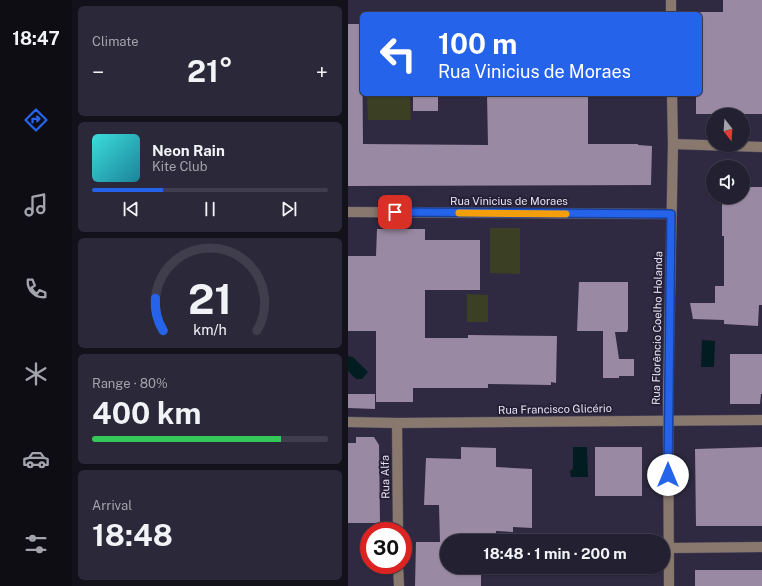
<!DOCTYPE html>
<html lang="en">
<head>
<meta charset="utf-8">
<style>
  body { margin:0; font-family:"Public Sans",sans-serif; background:#2b2839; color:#f1f3f6; height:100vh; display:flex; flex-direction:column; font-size:15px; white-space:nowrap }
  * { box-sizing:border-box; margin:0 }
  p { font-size:13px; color:#a3a3ab }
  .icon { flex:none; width:22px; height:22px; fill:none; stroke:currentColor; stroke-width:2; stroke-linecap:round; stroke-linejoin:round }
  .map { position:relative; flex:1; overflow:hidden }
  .side { display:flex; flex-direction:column; gap:6px; padding:6px; background:#13121b; width:276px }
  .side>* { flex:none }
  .hud { position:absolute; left:12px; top:12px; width:342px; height:84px; border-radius:6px; box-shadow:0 1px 3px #0004,0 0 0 1px #403e4d; background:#2563eb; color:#fff; overflow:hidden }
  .needle { width:26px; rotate:163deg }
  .fabs { position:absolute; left:358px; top:108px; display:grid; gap:8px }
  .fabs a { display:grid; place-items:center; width:44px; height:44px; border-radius:50%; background:#232031; box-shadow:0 1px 3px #0004,0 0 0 1px #403e4d; font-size:20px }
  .speed { position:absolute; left:12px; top:522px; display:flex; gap:8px; font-size:20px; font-weight:700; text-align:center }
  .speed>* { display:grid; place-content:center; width:52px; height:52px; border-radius:50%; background:#232031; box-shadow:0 1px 3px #0004,0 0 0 1px #403e4d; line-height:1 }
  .speed .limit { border:6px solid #d22; background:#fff; color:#111 }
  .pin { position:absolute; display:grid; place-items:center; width:34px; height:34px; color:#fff; margin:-17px; border-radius:8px; box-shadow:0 2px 6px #0006 }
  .me { position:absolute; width:44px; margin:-22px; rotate:0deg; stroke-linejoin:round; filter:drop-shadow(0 0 3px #0008) }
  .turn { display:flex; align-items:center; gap:14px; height:84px; padding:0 12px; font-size:18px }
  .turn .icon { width:52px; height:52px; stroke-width:2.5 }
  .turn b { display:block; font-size:28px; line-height:34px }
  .big { font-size:30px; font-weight:700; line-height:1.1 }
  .side .widget { flex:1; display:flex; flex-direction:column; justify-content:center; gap:6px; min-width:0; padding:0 14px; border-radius:6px; background:#2b2839 }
  .side .dial { align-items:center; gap:0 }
  .dial svg { height:104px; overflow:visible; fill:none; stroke:#403e4d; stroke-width:7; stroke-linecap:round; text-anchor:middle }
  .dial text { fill:#f1f3f6; stroke:none }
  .song { display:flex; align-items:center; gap:12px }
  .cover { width:48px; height:48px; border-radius:6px; background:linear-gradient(135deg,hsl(180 70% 55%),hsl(190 70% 35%)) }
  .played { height:4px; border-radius:2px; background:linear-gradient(90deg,#2563eb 30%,#403e4d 30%) }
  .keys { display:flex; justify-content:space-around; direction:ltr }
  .heat { display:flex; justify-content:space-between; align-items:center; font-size:22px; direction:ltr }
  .charge { height:6px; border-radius:3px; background:linear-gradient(90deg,#34c759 80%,#403e4d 0) }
  .trip { position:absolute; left:92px; top:534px; width:230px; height:40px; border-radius:20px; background:#232031; box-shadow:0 1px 3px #0004,0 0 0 1px #403e4d; font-weight:700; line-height:40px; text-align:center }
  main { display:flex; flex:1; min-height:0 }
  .tab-bar { display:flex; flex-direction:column; width:72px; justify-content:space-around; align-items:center; background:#0e0d14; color:#a3a3ab }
  .tab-bar .icon { width:28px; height:28px }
  .tab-bar .current { color:#2563eb }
  .tab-bar b { font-size:18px; color:#f1f3f6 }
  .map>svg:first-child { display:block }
  .green { fill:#3b3f23 }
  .water { fill:#021d21 }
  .building { fill:#9a89a2 }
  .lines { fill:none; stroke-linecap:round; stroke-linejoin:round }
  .minor-casing { stroke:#4c485d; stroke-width:11 }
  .minor { stroke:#88786e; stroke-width:10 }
  .route-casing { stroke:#184099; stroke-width:10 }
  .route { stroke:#2563eb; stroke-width:7 }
  .slow { stroke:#f59e0b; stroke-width:7 }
  .labels { text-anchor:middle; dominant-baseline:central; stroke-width:4; stroke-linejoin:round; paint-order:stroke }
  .street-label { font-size:11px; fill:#e6e3f2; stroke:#252036 }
</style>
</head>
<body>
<main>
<nav class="tab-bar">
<b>18:47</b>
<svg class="icon current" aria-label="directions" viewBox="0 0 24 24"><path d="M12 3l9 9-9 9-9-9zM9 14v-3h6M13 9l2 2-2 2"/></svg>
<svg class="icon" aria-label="music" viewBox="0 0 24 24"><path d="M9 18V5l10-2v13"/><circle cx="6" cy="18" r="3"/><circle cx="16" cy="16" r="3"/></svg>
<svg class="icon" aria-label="phone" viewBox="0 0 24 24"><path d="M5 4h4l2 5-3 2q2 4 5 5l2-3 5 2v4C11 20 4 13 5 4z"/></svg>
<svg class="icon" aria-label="climate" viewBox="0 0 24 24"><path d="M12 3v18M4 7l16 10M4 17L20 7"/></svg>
<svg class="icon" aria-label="car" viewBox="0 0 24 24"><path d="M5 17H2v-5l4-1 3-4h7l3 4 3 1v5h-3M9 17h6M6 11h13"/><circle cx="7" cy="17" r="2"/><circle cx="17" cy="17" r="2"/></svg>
<svg class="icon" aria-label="filters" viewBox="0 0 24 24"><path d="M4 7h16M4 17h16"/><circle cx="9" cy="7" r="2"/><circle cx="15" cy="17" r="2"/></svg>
</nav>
<section class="side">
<div class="widget"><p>Climate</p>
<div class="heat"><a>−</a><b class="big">21°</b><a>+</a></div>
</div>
<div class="widget">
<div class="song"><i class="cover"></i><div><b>Neon Rain</b><p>Kite Club</p></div></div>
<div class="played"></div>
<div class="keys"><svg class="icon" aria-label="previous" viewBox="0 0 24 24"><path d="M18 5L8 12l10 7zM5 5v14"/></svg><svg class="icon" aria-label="pause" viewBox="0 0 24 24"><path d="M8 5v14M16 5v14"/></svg><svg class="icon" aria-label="next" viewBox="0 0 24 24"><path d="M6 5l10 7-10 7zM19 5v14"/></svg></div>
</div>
<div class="widget dial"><svg viewBox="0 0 100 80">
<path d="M14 69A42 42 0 1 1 86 69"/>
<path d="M14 69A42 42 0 0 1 8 44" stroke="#2563eb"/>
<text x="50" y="56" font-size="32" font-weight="700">21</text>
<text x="50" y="72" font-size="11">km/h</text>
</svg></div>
<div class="widget"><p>Range · 80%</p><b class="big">400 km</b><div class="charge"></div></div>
<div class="widget"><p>Arrival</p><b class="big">18:48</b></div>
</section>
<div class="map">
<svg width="414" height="586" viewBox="0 0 414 586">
  <rect width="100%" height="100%" fill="#2f2a41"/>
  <g class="green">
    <polygon points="62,95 63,120 20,120 19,96"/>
    <polygon points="142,228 172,228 172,274 142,273"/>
    <polygon points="119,294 140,295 140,322 119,322"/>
  </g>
  <g class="water">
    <polygon points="354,340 367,341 366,367 353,367"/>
    <polygon points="0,356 5,357 20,372 14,379 8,379 0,371"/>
    <polygon points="225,447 239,447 240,477 223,477 222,471 225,469"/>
  </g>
  <g class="building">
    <polygon points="375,0 414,0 414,114 348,114 348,94 352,94 352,12 375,12"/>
    <polygon points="0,24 14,24 15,144 140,145 139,94 240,94 240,144 290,144 290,145 304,146 303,185 0,186"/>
    <rect x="65" y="94" width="25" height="17"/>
    <polygon points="395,187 414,187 414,305 411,305 410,326 376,324 376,320 345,319 342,303 367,303 367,286 376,286 376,236 374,236 374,197 395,197"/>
    <polygon points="29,229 77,229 77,240 132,240 132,290 77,290 77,338 120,338 120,335 209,336 208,383 203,382 203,385 140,384 140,388 65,388 65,402 28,402 28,331 0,331 0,256 28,256"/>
    <polygon points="231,282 280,282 280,329 279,332 267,332 271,359 286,359 286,376 271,376 271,378 255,378 255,331 229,331"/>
    <polygon points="382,354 414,354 414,394 413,394 412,404 382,404"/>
    <polygon points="0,394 27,394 27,409 0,408"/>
    <polygon points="8,437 26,437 31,445 32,523 0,523 0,443 8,443"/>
    <polygon points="113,447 148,448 148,467 184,469 184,528 165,527 165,532 148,531 148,535 142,535 142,541 99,541 99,567 133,567 133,586 67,586 68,542 92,542 91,505 76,505 78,458 113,459"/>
    <rect x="247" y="447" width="47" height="49"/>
    <polygon points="414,447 414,526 348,526 347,449"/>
    <rect x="347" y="570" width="67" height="16"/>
  </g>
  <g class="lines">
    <g class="minor-casing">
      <g id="minor">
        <polyline points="323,0 323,14"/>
        <polyline points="325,144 414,147"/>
        <polyline points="0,212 323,214"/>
        <polyline points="0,422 49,423 414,420"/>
        <polyline points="49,423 50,531"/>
        <polyline points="321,548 414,547"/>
        <polyline points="50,565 51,586"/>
        <polyline points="321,586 320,400 325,144 324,94"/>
      </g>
    </g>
    <use href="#minor" class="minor"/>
  </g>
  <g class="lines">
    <g class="route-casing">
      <polyline id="route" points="47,212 323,214 320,475"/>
    </g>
    <use href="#route" class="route"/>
    <polyline class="slow" points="111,213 218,214"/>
  </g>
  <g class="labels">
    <g class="street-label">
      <text x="161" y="201">Rua Vinicius de Moraes</text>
      <text transform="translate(309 328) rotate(-89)">Rua Florêncio Coelho Holanda</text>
      <text transform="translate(207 409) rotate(-1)">Rua Francisco Glicério</text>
      <text transform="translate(37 477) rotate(-91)">Rua Alfa</text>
    </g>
  </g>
</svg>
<div class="fabs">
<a><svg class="needle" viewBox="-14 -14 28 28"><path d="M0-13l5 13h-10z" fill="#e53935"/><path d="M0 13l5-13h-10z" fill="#a3a3ab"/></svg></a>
<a><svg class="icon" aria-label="sound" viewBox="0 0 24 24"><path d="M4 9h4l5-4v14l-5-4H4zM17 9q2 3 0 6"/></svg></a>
</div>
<div class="speed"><div class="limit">30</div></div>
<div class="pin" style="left:47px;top:212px;background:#d93025"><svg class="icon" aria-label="arrive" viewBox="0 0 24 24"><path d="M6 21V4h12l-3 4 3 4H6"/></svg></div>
<svg class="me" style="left:320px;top:475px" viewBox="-20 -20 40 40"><circle r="19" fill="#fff"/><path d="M0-13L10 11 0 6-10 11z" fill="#2563eb"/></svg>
<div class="trip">18:48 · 1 min · 200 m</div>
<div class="hud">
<div class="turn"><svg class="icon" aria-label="left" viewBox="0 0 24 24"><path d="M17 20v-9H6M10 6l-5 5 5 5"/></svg><div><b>100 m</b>Rua Vinicius de Moraes</div></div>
</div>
</div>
</main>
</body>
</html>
